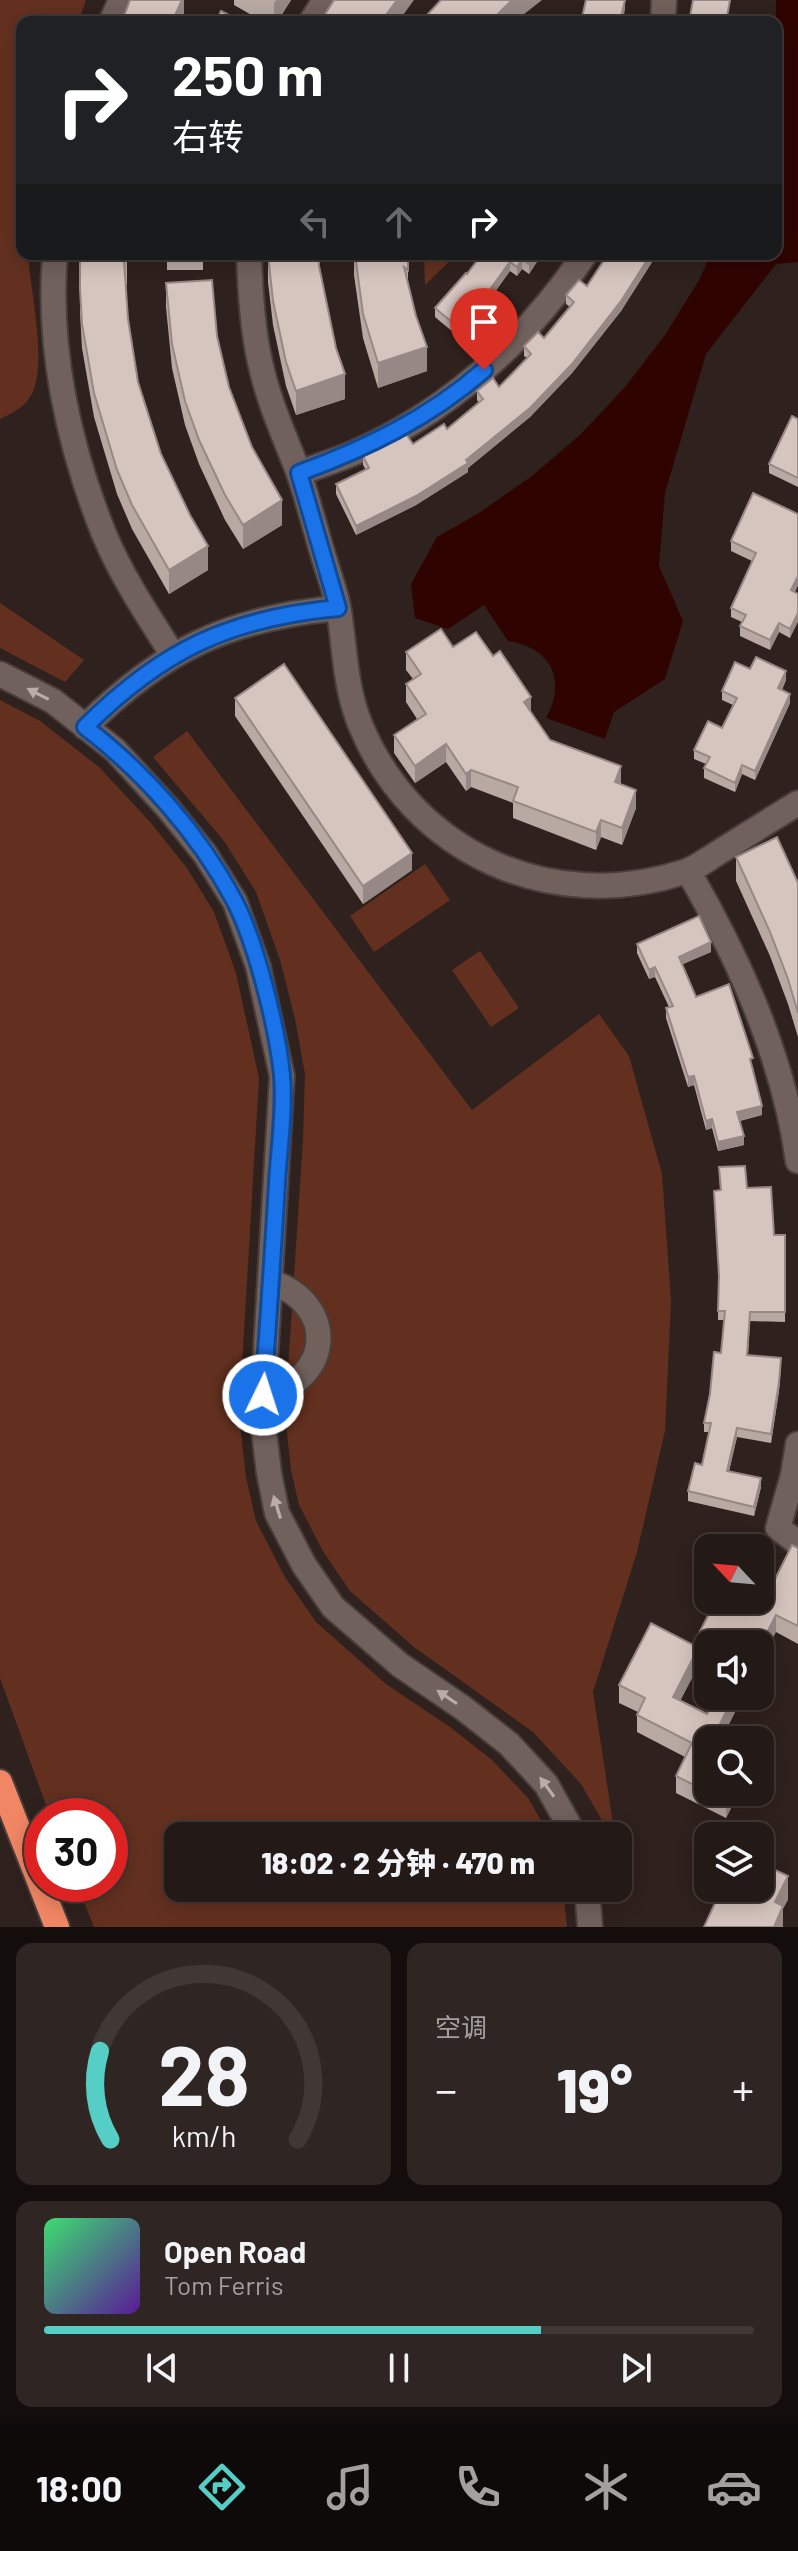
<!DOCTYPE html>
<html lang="zh">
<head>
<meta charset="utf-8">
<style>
  body { margin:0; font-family:Barlow,"Noto Sans SC",sans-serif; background:#2f2623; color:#f1f3f6; height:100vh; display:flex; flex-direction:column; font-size:30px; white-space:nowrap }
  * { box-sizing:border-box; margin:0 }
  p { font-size:26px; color:#a3a0a1 }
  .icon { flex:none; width:44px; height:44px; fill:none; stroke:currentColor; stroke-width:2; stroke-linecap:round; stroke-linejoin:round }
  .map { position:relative; height:1927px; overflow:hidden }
  .panel { display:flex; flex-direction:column; gap:16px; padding:16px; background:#130e0c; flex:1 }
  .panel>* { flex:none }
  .top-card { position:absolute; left:16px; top:16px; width:766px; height:244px; border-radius:16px; box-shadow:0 4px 20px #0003,0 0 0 2px #403835; background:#202124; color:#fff; overflow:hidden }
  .needle { width:52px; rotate:296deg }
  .buttons { position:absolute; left:694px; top:1534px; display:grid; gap:16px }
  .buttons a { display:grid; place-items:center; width:80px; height:80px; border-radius:16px; background:#231916; box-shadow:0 4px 20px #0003,0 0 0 2px #403835; font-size:40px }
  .speed { position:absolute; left:24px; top:1798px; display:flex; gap:16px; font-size:40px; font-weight:700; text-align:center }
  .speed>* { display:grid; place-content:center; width:104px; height:104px; border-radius:50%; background:#231916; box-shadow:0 4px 20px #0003,0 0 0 2px #403835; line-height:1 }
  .speed .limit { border:12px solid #d22; background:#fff; color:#111 }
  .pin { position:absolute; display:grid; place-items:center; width:68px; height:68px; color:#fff; margin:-82px -34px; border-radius:50% 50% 50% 0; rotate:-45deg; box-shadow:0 0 8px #0007 }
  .pin .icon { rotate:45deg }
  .me { position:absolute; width:88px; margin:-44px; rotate:4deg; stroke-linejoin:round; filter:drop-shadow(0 0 6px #0008) }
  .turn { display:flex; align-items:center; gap:28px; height:168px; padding:0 24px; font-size:36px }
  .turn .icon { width:104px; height:104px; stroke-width:2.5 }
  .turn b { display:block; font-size:56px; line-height:68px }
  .lanes { display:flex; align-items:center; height:76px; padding:0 24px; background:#0003; justify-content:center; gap:40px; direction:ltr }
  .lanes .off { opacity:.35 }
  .big { font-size:60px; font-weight:800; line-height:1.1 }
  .panel .tile { flex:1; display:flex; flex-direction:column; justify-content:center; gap:12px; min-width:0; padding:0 28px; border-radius:16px; background:#2f2623 }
  .panel .dial { align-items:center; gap:0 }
  .dial svg { height:208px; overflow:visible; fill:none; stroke:#403835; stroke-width:7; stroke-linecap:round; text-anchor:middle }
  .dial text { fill:#f1f3f6; stroke:none }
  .song { display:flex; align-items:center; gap:24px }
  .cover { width:96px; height:96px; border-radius:12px; background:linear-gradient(135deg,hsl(140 70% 55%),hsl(270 70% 35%)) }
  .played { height:8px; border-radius:4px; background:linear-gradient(90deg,#55cec5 70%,#403835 70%) }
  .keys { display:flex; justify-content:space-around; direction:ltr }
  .heat { display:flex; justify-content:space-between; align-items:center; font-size:44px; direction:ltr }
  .panel .tiles { flex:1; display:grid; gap:16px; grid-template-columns:1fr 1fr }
  .tile:last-child { grid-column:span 2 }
  .trip { position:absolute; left:164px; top:1822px; width:468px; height:80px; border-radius:16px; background:#231916; box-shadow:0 4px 20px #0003,0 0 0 2px #403835; font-weight:800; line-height:80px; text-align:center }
  .tabs { display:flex; height:128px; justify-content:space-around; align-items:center; background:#0e0a09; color:#a3a0a1 }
  .tabs .icon { width:56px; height:56px }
  .tabs .current { color:#55cec5 }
  .tabs b { font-size:36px; color:#f1f3f6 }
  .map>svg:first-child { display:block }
  .green { fill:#63301f }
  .water { fill:#2f0400 }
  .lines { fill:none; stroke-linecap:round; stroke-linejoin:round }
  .minor-casing { stroke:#493e3a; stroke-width:28 }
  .highway-casing { stroke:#493e3a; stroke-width:28 }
  .minor { stroke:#71615c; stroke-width:24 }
  .highway { stroke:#f18664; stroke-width:24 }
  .wall { fill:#b8a9a3 }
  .shaded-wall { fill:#968985 }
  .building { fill:#d6c4be; stroke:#968985; stroke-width:2 }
  .oneway { fill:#b9ada9 }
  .route-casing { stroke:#114b97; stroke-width:20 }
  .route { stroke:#1a73e8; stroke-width:14 }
</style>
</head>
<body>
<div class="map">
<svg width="798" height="1927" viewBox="0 0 798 1927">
  <rect width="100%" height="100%" fill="#2f211d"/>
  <g class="green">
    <path d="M0,0h86l-8,22h-56v232h6c2,35 21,115 2,143 -7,11 -19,17 -30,22z"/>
    <polygon points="424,254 457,254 425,285"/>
    <polygon points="0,603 84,660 65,682 0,648"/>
    <polygon points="0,700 40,721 99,767 151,823 187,868 214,912 236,973 259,1078 239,1416 246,1477 256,1521 285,1577 316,1622 386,1684 450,1727 492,1760 528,1798 550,1836 178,1836 178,1888 563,1888 567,1927 94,1927 77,1884 110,1884 110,1816 50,1816 0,1678"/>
    <polygon points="187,731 472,1110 599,1014 629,1056 662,1174 671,1300 665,1431 637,1552 593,1692 615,1836 611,1836 581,1784 533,1732 414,1647 350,1591 324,1553 299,1505 291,1470 285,1415 303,1139 305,1074 295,1019 280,960 256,892 224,841 153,757"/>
    <polygon points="425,864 450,900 374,952 350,916"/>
    <polygon points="480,951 519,1008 491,1027 452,970"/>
  </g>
  <path class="water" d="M776,0h22v262l-22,2 -70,90 -41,139 -6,73 24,55 -18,58 -51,33 -9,27 -59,-21c21,-39 5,-70 -38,-77l-24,-36 -36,24 -33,-11 -4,-34 26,-47 42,-24 53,-37 49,-42 44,-47 40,-52 34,-55 12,-26h65z"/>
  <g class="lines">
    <g class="minor-casing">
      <g id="minor">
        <polyline points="111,22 121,0"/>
        <polyline points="311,22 325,0"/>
        <polyline points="663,22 664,0"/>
        <path d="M55,254c-8,94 14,193 49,280 18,43 44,82 69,121"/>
        <path d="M249,254c1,36 3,73 11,108 8,38 24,73 38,109 10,28 17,58 26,87 5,17 12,35 15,53 6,38 6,76 21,113 53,130 192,191 324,148 13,-4 25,-14 37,-21 25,-16 51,-32 77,-48"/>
        <path d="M299,473c19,-7 39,-13 57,-21 95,-42 171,-113 229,-198"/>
        <polyline points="0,674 53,701 115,750 168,808 205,854 235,902 258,966 282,1076 262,1415 269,1473 277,1513 304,1565 333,1607 400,1665 463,1708 509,1744 546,1784 575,1836"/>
        <path d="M85,727c78,-78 144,-109 253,-119"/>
        <path d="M688,871c52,89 96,188 110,290"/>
        <path d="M263,1395c70,-14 75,-91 8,-113"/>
        <polyline points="798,1444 793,1475 778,1528 798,1543"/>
        <polyline points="587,1888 590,1927"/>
      </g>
    </g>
    <g class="highway-casing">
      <polyline id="highway" points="0,1782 57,1927"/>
    </g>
    <use href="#minor" class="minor"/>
    <use href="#highway" class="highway"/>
  </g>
  <g class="wall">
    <polygon points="234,0 291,0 277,22 264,22 234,5"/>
    <polygon points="80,254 127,254 127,285 126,285 128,319 138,382 161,454 208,570 169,594 132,529 117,494 94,417 82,348 80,313"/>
    <rect x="167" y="254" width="36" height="16"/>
    <polygon points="268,254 320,268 345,399 296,415 286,386 273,325 268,282"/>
    <polygon points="354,254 408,254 408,284 427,371 378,388 363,338 354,275"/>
    <polygon points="482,254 542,254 529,274 522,269 517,276 510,271 492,296 495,307 465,342 435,317 435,308 467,274"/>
    <polygon points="654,254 654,259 621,311 572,373 530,417 468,468 468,472 416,505 356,535 336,494 336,484 366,470 363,465 363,456 413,444 447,429 479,403 477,400 477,391 499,387 527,358 524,356 524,346 544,338 570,307 566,304 566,295 587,286"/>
    <polygon points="166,283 217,336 229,387 282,525 243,549 225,520 199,464 185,425 172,368 166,307"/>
    <polygon points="798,419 798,487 769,473 769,464"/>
    <polygon points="798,514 798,585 795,592 790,638 779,632 770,650 740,636 740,626 742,622 731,617 731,608 752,561 731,551 731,541"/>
    <polygon points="453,647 531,712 550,740 621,784 636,808 622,845 601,837 596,850 513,818 513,803 471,787 466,791 446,762 415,783 394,753 394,735 417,719 406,702 406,684 413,679 406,670 406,652"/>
    <polygon points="750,669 786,680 782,690 790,703 755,780 742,774 735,792 704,778 704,768 706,764 694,759 694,750 722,728 733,705 722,700 722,691"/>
    <polygon points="235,698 412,870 363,904 235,716"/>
    <polygon points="736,857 798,883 798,1037 788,1004 770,956 736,881"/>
    <polygon points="637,944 711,952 682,964 696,997 753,1067 762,1115 740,1121 744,1145 718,1151 712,1128 706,1130 694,1085 688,1087 666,1018 666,1008 669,1007 655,977 649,979 637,953"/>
    <polygon points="719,1167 747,1188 774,1235 785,1235 785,1322 750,1321 748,1355 781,1368 779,1391 771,1443 737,1437 729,1471 761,1487 754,1516 688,1501 688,1491 702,1465 709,1432 704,1432 704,1423 721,1353 724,1320 718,1320 720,1190"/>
    <polygon points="798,1548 798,1644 776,1632 708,1644 708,1684 693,1676 680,1701 707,1714 717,1696 743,1696 724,1734 708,1792 739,1792 726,1818 676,1793 676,1776 685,1757 637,1732 637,1715 638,1712 619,1703 619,1685 761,1607"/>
  </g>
  <g class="shaded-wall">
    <polygon points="182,0 184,0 184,18 183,22 172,22"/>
    <polygon points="276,0 291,0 277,22 274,22 274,3"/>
    <polygon points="397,0 414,0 398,22 381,22"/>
    <polygon points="512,0 542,0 514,22 490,22"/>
    <polygon points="625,0 625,10 622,22 620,22"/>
    <polygon points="536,254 542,254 529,274 529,264"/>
    <polygon points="651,254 654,254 654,259 621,311 572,373 530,417 468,468 468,472 416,505 356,535 356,526 466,460"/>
    <polygon points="522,259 522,269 517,276 517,267"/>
    <polygon points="510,262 510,271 488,301 488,292"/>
    <polygon points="495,298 495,307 465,342 465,333"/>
    <polygon points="427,347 427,371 378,388 378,363"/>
    <polygon points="345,374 345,399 296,415 296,391"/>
    <polygon points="282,500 282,525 243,549 243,525"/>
    <polygon points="208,546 208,570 169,594 169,570"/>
    <polygon points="798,576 798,585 791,600 791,590"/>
    <polygon points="798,613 798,622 790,638 790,629"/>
    <polygon points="779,623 779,632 770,650 770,640"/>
    <polygon points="786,671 786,680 778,698 778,688"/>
    <polygon points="790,694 790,703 755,780 755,771"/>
    <polygon points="531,697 531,714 524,702"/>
    <polygon points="446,744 446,762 415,783 415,766"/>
    <polygon points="742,765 742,774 735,792 735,783"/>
    <polygon points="621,766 621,784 615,800 615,782"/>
    <polygon points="471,770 471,787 466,791 466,774"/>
    <polygon points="636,790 636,808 622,845 622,828"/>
    <polygon points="601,820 601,837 596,850 596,832"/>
    <polygon points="412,853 412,870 363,904 363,886"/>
    <polygon points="711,942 711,952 679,966 679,957"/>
    <polygon points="655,967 655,977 649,979 649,970"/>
    <polygon points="694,1076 694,1085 688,1087 688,1077"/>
    <polygon points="762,1106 762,1115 737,1121 737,1112"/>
    <polygon points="712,1119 712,1128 706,1130 706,1121"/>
    <polygon points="744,1136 744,1145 718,1151 718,1142"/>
    <polygon points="781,1358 779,1391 771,1443 771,1434"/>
    <polygon points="737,1428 737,1437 727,1480 727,1471"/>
    <polygon points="761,1478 761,1487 754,1516 754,1507"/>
    <polygon points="776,1615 776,1632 760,1663 760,1646"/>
    <polygon points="693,1658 693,1676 673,1714 673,1697"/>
    <polygon points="734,1696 743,1696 721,1740 717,1730"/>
    <polygon points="730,1792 739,1792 726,1818 726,1801"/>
    <polygon points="788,1876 788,1900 783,1909 783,1927 774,1927 775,1902"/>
  </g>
  <g class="building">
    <polygon points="130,0 182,0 172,22 122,22"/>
    <polygon points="334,0 397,0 381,22 328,22 322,19"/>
    <polygon points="441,0 512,0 490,22 423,22 426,16"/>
    <polygon points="586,0 625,0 620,22 581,22"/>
    <polygon points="693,0 730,0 726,22 689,22"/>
    <polygon points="221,11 242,22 216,22"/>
    <polygon points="80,254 127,254 127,261 124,261 128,319 138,382 161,454 190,515 208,546 169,570 132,505 117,470 94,393 82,324 80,289"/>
    <polygon points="268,254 319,254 319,266 336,348 345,374 296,391 286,362 273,301"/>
    <polygon points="355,254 408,254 408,270 404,267 416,316 427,347 378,363 363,314"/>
    <polygon points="482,254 536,254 529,264 522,259 517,267 510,262 488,292 495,298 465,333 435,308 466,273 467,274"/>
    <polygon points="608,254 651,254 621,301 572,364 530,408 466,460 468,463 416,496 356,526 336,484 369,468 363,456 406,434 413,444 444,424 447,429 483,399 477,391 493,378 499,387 531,354 524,346 538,332 544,338 574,302 566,295 579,280 587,286"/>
    <polygon points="212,280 217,336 229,387 252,447 282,500 243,525 225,495 199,440 185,401 172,344 166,283"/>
    <polygon points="792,416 798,419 798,478 769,464"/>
    <polygon points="753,493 798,514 798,576 791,590 798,594 798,613 790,629 779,623 770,640 740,626 746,615 731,608 756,553 731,541"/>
    <polygon points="441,629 453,647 476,632 493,656 500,651 531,697 524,702 550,740 621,766 615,782 636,790 622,828 601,820 596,832 513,801 518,787 471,770 466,774 446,744 415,766 394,735 426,714 406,684 421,674 406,652"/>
    <polygon points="756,657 786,671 778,688 790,694 755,771 742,765 735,783 704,768 710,757 694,750 708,721 722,728 737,698 722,691 735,662 750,669"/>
    <polygon points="284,664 412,853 363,886 235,698"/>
    <polygon points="777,837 798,883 798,1013 788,979 770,932 736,857"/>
    <polygon points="699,916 711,942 679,957 696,997 729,984 753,1058 750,1059 762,1106 737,1112 744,1136 718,1142 712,1119 706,1121 694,1076 688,1077 666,1008 673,1006 655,967 649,970 637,944"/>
    <polygon points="745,1166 747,1188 771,1187 774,1235 785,1235 785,1312 750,1312 747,1355 781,1358 779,1382 771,1434 737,1428 727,1471 761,1478 754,1507 688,1491 695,1463 702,1465 711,1423 704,1423 710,1394 714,1352 721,1353 725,1311 718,1311 719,1276 714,1191 721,1190 719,1167"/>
    <polygon points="792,1545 798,1548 798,1626 776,1615 760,1646 760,1644 708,1644 708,1666 693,1658 673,1697 707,1714 717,1696 734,1696 717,1730 737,1740 708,1740 708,1792 676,1776 692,1743 637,1715 645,1698 619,1685 651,1623 693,1645 716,1600 747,1600 761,1607"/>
    <polygon points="708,1792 730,1792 726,1801"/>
    <polygon points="760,1863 788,1876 775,1902 783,1906 774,1927 704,1927 722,1888 732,1888 737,1891 739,1888 760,1888"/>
  </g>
  <defs><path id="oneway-solid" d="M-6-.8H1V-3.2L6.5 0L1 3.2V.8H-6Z" transform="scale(2)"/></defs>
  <g class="oneway">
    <use href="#oneway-solid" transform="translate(38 694) rotate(-153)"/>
    <use href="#oneway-solid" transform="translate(277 1507) rotate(-107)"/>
    <use href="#oneway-solid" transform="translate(447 1697) rotate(-146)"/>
    <use href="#oneway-solid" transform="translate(547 1787) rotate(-126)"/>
  </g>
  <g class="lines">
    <g class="route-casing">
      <path id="route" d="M263,1395c5,-71 10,-141 14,-212 2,-35 8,-73 5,-108 -5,-48 -26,-133 -48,-175 -35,-66 -90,-128 -149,-173 77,-77 145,-109 253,-119l-39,-135c68,-25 130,-55 185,-103"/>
    </g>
    <use href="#route" class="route"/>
  </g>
</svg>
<div class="buttons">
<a><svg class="needle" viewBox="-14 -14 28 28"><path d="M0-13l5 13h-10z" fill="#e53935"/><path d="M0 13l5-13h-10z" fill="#a3a0a1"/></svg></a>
<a><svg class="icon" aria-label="sound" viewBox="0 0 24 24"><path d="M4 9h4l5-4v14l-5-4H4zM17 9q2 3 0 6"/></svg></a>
<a><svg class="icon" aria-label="search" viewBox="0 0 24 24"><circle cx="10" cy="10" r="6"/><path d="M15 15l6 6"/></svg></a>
<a><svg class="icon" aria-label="layers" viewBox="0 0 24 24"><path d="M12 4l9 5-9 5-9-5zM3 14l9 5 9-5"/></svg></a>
</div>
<div class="speed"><div class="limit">30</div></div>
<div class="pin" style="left:484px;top:370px;background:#d93025"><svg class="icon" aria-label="arrive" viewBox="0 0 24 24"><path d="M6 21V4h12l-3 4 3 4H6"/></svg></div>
<svg class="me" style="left:263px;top:1395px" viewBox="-20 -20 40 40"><circle r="17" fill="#1a73e8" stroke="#fff" stroke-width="3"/><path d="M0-11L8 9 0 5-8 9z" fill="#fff"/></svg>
<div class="trip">18:02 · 2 分钟 · 470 m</div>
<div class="top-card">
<div class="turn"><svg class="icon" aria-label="right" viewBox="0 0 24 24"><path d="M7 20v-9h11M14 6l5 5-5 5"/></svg><div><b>250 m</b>右转</div></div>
<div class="lanes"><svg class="icon off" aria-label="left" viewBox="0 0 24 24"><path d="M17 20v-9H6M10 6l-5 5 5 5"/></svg><svg class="icon off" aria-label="ahead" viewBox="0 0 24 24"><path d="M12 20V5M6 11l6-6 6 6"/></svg><svg class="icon" aria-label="right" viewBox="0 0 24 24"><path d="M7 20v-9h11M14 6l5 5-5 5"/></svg></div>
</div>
</div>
<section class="panel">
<div class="tiles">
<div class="tile dial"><svg viewBox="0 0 100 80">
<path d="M14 69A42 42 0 1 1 86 69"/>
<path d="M14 69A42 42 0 0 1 10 35" stroke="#55cec5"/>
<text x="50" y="56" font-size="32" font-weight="700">28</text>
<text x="50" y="72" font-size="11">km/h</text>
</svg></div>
<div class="tile"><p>空调</p>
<div class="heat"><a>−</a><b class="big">19°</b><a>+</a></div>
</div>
<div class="tile">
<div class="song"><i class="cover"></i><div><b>Open Road</b><p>Tom Ferris</p></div></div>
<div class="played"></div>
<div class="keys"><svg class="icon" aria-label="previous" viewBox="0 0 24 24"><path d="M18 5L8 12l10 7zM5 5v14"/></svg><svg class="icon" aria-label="pause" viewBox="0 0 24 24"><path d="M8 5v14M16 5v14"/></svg><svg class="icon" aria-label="next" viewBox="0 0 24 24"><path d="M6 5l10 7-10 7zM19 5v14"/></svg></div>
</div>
</div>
</section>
<nav class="tabs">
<b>18:00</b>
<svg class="icon current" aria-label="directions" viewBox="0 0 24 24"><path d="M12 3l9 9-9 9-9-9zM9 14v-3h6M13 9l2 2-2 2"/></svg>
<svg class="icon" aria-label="music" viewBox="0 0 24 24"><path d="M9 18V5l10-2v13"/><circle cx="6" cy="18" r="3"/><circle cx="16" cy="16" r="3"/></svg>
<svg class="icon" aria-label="phone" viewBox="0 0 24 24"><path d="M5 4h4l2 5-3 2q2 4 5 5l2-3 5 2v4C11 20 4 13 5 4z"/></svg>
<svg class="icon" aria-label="climate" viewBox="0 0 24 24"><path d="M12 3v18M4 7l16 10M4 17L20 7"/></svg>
<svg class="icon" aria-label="car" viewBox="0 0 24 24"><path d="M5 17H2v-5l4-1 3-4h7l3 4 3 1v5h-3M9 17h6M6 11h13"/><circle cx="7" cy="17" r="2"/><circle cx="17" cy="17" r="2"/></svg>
</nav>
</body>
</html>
